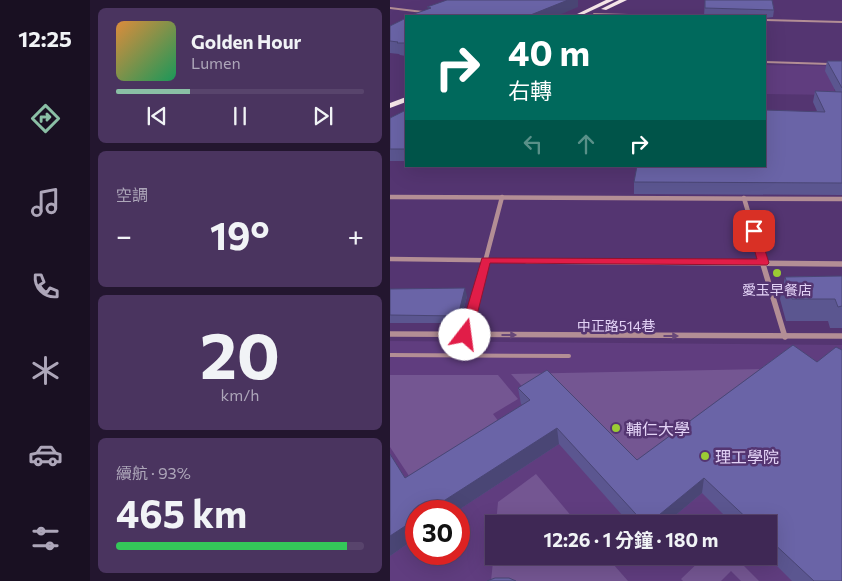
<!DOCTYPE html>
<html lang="zh-TW">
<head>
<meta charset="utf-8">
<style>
  body { margin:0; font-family:Commissioner,"Noto Sans TC",sans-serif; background:#4a345f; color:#f1f3f6; height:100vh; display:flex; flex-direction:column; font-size:19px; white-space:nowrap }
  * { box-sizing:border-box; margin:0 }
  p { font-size:16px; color:#ada6b9 }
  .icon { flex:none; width:28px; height:28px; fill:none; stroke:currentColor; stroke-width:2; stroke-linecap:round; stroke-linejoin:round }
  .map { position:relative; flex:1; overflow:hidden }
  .side { display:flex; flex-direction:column; gap:8px; padding:8px; background:#23162f; width:300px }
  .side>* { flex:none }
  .guide { position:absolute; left:15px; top:15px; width:361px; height:152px; border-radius:0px; box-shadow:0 5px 20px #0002,0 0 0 1px #58446c; background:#00695c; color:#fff; overflow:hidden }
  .speed { position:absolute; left:15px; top:500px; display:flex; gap:10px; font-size:25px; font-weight:700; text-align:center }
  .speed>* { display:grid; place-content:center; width:65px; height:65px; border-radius:50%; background:#3f2855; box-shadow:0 5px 20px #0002,0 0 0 1px #58446c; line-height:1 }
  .speed .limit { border:8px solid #d22; background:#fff; color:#111 }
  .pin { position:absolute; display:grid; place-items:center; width:42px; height:42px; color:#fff; margin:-21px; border-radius:10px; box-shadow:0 2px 8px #0006 }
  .me { position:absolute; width:55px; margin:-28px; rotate:15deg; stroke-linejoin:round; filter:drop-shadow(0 0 4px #0008) }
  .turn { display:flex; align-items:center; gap:18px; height:105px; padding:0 20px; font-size:22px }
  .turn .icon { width:65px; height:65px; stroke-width:2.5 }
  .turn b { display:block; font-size:35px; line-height:42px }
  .lanes { display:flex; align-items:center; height:48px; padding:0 20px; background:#0003; justify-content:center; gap:25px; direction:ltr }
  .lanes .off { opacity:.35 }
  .big { font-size:38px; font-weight:700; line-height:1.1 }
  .side .card { flex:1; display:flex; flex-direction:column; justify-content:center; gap:8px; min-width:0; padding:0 18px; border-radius:8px; background:#4a345f }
  .side .dial { align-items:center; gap:0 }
  .dial b { font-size:65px; line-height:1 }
  .song { display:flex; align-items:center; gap:15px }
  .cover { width:60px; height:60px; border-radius:8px; background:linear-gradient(135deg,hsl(30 70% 55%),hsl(150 70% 35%)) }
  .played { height:5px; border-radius:2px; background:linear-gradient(90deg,#8abfa5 30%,#58446c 30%) }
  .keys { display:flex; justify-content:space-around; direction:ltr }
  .heat { display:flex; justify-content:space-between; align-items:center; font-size:28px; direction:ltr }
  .charge { height:8px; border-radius:4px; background:linear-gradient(90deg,#34c759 93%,#58446c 0) }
  .trip { position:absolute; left:95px; top:515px; width:292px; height:50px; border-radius:0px; background:#3f2855; box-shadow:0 5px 20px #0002,0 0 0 1px #58446c; font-weight:700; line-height:50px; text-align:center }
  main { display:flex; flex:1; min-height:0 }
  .tab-bar { display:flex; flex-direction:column; width:90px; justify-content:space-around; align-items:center; background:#191022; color:#ada6b9 }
  .tab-bar .icon { width:35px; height:35px }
  .tab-bar .current { color:#8abfa5 }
  .tab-bar b { font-size:22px; color:#f1f3f6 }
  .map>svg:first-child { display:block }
  .built { fill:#603d7f; fill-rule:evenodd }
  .green { fill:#745692 }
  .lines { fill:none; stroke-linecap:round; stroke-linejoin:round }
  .service-far1 { stroke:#b38e95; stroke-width:2 }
  .service { stroke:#b38e95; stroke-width:4 }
  .minor-far1 { stroke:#b38e95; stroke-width:4.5 }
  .minor { stroke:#b38e95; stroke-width:5.5 }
  .primary { fill:#f6e7e9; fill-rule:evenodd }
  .wall { fill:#5b5690 }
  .shaded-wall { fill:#4a4675 }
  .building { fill:#6a64a7; stroke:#4a4675 }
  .oneway { fill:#674778 }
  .route { fill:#e11d48; stroke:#92132f }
  .poi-dot { fill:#9bcb34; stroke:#543571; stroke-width:2 }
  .labels { text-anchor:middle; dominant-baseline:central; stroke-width:5; stroke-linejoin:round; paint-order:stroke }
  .poi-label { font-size:14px; fill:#e3d3f6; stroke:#543571 }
  .street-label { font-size:14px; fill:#e3d3f6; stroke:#543571 }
  .near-poi-label { font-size:16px; fill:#e3d3f6; stroke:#543571; text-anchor:start }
</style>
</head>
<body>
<main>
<nav class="tab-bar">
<b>12:25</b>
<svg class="icon current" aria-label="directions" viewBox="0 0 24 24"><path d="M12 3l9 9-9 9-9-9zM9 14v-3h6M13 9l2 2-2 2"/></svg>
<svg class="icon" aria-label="music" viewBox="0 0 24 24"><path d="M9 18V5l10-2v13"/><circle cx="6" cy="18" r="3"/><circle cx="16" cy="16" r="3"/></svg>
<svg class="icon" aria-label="phone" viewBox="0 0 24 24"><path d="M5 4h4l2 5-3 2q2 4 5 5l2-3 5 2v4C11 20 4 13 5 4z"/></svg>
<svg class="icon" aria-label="climate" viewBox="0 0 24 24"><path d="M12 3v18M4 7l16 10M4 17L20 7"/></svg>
<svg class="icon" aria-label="car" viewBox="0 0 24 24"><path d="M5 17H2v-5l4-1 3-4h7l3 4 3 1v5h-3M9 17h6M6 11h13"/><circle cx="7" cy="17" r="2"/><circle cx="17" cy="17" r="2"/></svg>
<svg class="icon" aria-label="filters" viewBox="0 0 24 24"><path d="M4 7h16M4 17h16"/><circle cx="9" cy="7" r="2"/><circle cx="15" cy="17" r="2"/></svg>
</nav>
<section class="side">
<div class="card">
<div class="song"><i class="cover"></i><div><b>Golden Hour</b><p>Lumen</p></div></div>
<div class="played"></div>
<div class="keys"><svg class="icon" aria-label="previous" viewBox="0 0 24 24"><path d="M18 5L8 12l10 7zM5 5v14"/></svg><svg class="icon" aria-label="pause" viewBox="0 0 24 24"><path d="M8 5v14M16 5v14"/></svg><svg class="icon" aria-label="next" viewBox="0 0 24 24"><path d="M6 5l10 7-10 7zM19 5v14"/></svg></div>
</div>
<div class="card"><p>空調</p>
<div class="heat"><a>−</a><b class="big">19°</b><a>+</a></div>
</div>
<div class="card dial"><b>20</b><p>km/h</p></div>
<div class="card"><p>續航 · 93%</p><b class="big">465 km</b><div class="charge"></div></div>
</section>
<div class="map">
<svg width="452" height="581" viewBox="0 0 452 581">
  <rect width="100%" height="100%" fill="#543571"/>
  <g class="built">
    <polygon points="375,65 452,66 452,89 444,89 446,95 375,94"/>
    <path d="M0,341l452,4v236h-452zM26,511h43v43h-43zM104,524h275v32h-275z"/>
  </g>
  <g class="green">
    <polygon points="377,369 247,465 138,393 121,374"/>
    <polygon points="0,375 108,375 128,399 103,414 115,430 25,485 0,447"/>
    <polygon points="146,474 188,524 106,524 108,502"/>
    <polygon points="104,552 104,556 216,556 238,581 101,581"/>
    <polygon points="315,556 344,556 369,581 351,581 341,571 331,581 293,581 291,579"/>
  </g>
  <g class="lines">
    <g class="service-far1">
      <polyline points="0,8 33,12"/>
      <polyline points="204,14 273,16"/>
      <polyline points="375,20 452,22"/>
      <polyline points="375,62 440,64"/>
    </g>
    <polyline class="service" points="0,355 179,356"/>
    <g class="minor-far1">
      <polyline points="0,197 452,199"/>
      <polyline points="354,198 373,262"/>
      <polyline points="0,259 250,262"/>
      <polyline points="95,262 112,197"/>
    </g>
    <g class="minor">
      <polyline points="137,261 452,264"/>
      <polyline points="372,261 395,337"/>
      <polyline points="0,334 452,336"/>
      <polyline points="75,335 95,261"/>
    </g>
    <g class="primary">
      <polygon points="216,0 224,0 190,16 183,16"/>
      <polygon points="229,0 237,0 216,10 211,9"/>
      <polygon points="16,97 16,102 0,108 0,103"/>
    </g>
  </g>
  <g class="wall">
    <polygon points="315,0 384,10 383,17 375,18 375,16 314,16"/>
    <polygon points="16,18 16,56 10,55 9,54 0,53 0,26"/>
    <polygon points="437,61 452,61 452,195 244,194 244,182 427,111 423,102 425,91 446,92 435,71"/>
    <polygon points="16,110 16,161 0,161 0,118"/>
    <polygon points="452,276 452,328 440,328 438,321 396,321 390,299 395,277"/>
    <polygon points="0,289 77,296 70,323 0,323"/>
    <polygon points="403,345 452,581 402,581 377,556 379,556 379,524 343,524 312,493 275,524 240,524 169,444 67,511 26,511 26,538 0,556 0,454 15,478 132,405 131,404 128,388 247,460"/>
  </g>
  <g class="shaded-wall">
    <polygon points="178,0 188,0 188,7 167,16 138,16"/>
    <polygon points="75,288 77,296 70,323 68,316"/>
    <polygon points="167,428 169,444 67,511 38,511"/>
    <polygon points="314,478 312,493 275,524 258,524"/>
    <polygon points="26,519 26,538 0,556 0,536"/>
  </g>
  <g class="building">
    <polygon points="57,0 178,0 138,16 19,16 24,14 41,8 37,7"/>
    <polygon points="315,0 382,0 384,10 315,8"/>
    <polygon points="16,18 16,43 7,43 8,42 0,41 0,26"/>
    <polygon points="437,61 452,61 452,88"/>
    <polygon points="425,91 452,92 452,183 244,182 247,166 375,166 375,110 435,112"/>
    <polygon points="16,110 16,149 0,149 0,118"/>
    <polygon points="452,276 452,306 448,307 445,299 402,299 395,277"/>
    <polygon points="75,288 68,316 0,315 0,289"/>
    <polygon points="403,345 427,362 446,347 452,350 452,581 424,581 379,539 379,524 363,524 314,478 258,524 255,524 167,428 38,511 26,511 26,519 0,536 0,454 15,478 140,400 128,388 157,370 247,460"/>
    <polygon points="105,578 119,578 126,581 97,581"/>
  </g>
  <defs><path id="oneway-solid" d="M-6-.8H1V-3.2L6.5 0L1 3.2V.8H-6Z" transform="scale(1.25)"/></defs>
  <g class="oneway">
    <use href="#oneway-solid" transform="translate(119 335)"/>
    <use href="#oneway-solid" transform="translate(281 336)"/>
  </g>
  <polygon class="route" points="360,228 364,228 369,231 379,263 377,265 100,263 82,335 75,339 69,335 92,258 367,259 359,231"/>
  <g class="poi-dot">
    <circle cx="387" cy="273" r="5"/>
    <circle cx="226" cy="428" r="5"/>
    <circle cx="315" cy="456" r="5"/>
  </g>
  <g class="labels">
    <g class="poi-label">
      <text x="387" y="289">愛玉早餐店</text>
    </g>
    <g class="street-label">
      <text x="226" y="325">中正路514巷</text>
    </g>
    <g class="near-poi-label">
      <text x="236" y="428">輔仁大學</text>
      <text x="325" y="456">理工學院</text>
    </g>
  </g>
</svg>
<div class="speed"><div class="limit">30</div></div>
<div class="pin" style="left:364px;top:231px;background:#d93025"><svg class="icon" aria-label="arrive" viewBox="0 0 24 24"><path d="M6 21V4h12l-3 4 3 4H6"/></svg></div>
<svg class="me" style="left:75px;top:335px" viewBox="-20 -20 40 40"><circle r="19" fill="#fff"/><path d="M0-13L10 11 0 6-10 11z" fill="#e11d48"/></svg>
<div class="trip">12:26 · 1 分鐘 · 180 m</div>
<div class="guide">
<div class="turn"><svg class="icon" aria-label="right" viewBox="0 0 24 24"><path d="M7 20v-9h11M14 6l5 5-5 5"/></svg><div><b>40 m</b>右轉</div></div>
<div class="lanes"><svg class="icon off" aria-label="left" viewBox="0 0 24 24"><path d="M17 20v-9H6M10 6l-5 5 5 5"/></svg><svg class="icon off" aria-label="ahead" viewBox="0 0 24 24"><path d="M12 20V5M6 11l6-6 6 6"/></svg><svg class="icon" aria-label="right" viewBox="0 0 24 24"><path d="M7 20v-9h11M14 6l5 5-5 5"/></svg></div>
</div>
</div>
</main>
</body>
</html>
